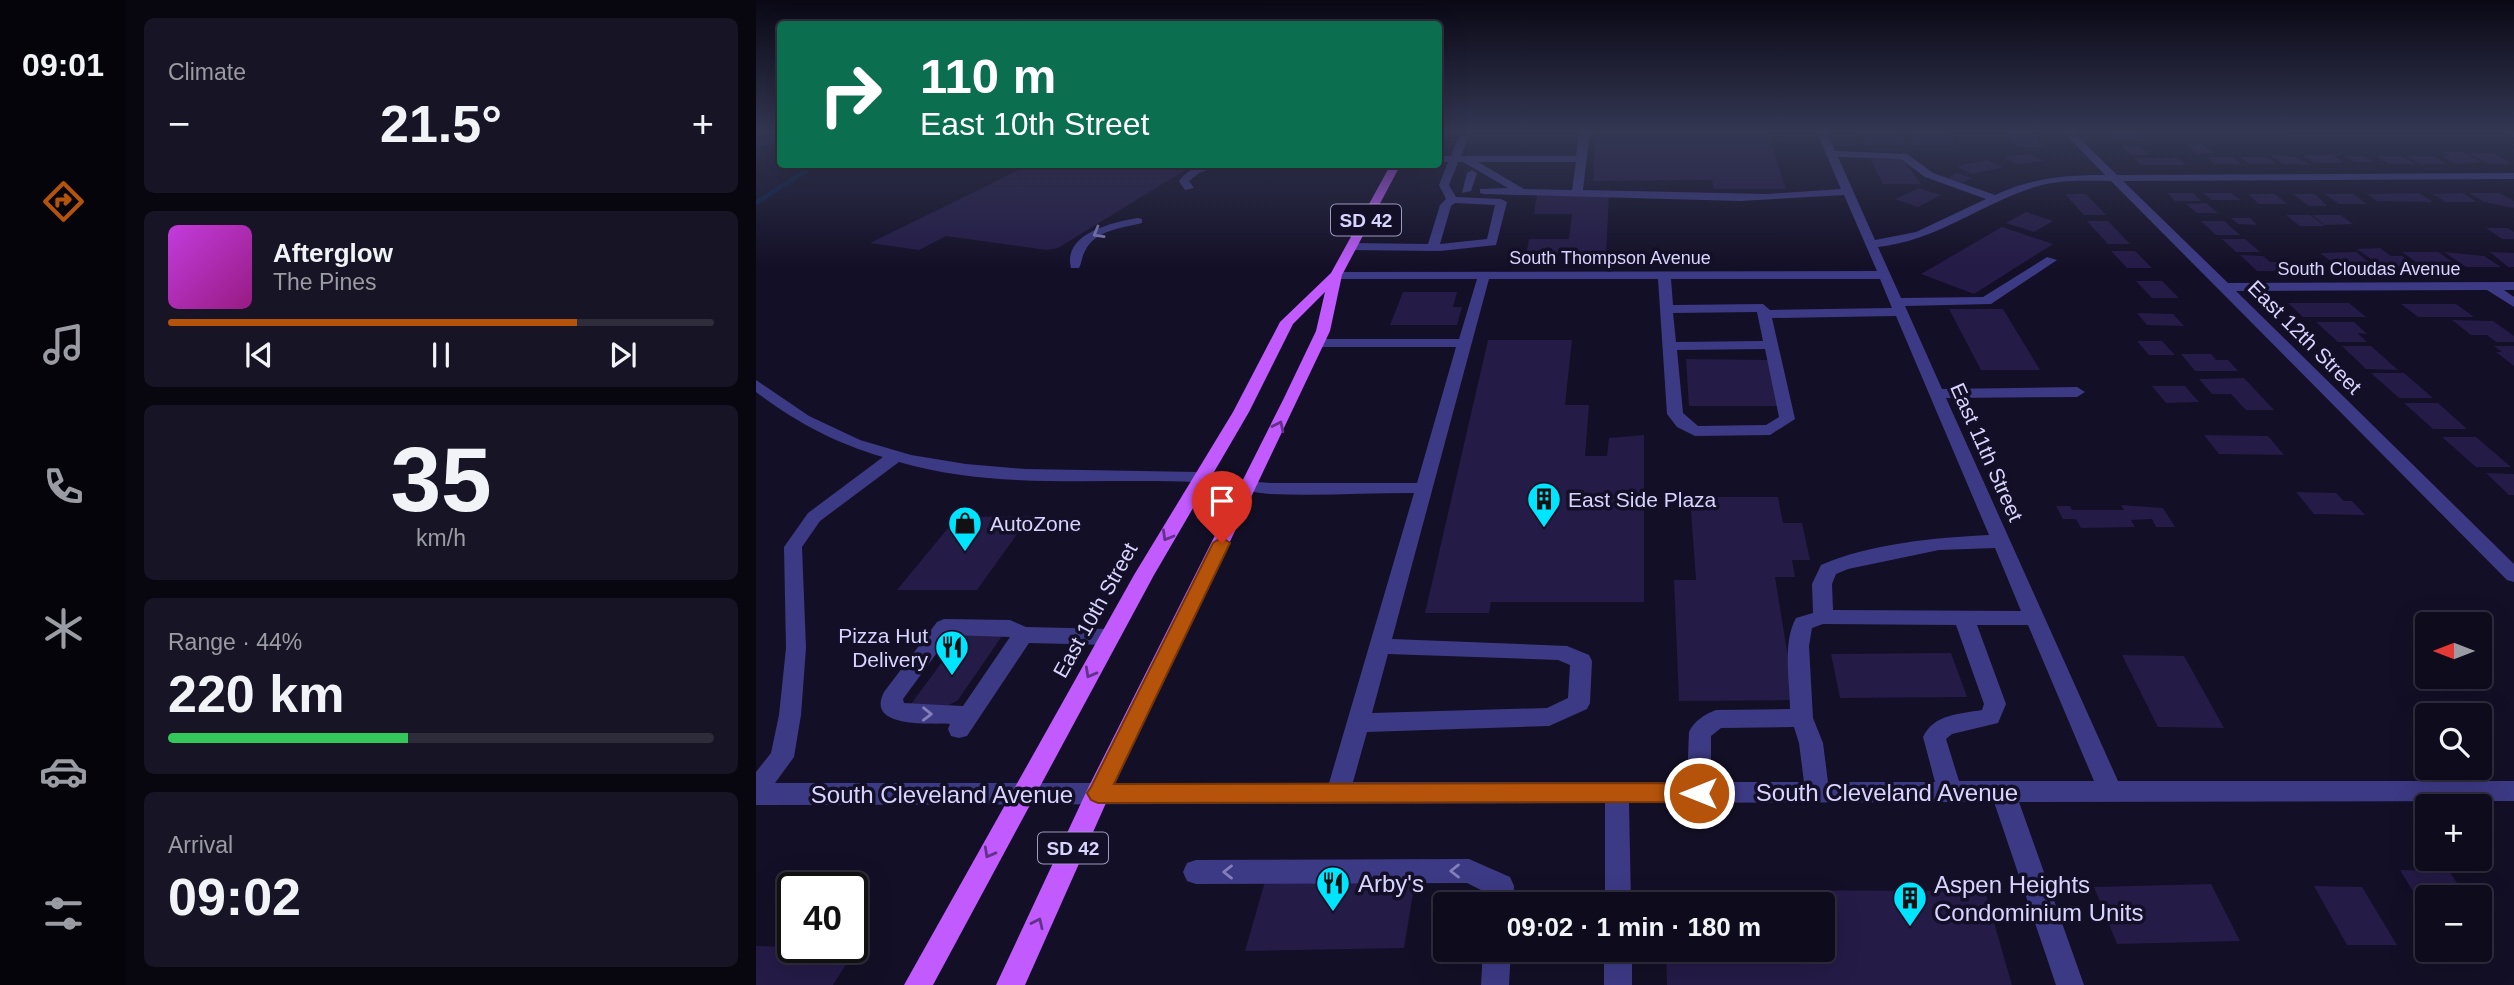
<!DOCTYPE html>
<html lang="en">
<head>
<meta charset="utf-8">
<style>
  body { margin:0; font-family:Helvetica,sans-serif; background:#171425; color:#f1f3f6; height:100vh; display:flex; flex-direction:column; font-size:26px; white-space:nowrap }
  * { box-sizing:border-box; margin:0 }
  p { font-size:23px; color:#9b9ba3 }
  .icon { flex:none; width:38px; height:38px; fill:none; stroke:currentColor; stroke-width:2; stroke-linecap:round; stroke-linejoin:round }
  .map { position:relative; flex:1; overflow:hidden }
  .details { display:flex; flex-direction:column; gap:18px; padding:18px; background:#08060f; width:630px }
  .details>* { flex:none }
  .banner { position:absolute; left:21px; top:21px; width:665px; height:147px; border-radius:7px; box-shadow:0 7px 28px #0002,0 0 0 2px #2e2b3b; background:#0b6e4f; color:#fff; overflow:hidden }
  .needle { width:46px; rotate:270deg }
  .fabs { position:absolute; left:1659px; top:612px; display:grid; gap:14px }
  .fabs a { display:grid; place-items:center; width:77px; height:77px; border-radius:7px; background:#0e0b1c; box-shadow:0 7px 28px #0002,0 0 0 2px #2e2b3b; font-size:35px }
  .speed { position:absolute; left:21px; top:872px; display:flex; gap:14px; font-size:35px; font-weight:700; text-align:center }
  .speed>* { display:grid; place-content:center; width:91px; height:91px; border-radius:50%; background:#0e0b1c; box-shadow:0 7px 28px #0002,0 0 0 2px #2e2b3b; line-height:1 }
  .speed .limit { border:4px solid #111; border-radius:10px; background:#fff; color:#111 }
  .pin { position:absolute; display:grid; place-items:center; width:60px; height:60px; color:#fff; margin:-72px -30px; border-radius:50% 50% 50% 0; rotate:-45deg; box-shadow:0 0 7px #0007 }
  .pin .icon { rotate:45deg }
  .me { position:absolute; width:77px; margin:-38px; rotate:270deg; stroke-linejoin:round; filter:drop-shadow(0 0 5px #0008) }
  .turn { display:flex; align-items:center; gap:24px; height:147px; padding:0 28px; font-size:32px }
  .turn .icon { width:91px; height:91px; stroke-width:2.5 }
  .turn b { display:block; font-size:49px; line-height:60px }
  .big { font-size:52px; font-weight:700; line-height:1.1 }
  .details .tile { flex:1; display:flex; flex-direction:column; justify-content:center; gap:10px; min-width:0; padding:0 24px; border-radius:10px; background:#171425 }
  .details .dial { align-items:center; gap:0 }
  .dial b { font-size:91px; line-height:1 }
  .song { display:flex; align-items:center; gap:21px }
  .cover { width:84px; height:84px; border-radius:10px; background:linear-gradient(135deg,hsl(290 70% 55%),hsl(310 70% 35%)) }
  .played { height:7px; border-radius:4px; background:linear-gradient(90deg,#b45309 75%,#2e2b3b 75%) }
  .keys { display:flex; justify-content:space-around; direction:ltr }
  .heat { display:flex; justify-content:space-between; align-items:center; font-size:38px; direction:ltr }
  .charge { height:10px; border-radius:5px; background:linear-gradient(90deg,#34c759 44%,#2e2b3b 0) }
  .trip { position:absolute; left:677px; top:892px; width:402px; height:70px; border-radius:7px; background:#0e0b1c; box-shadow:0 7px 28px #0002,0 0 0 2px #2e2b3b; font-weight:700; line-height:70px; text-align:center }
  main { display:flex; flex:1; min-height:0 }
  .dock { display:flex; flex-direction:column; width:126px; justify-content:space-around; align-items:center; background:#06040b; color:#9b9ba3 }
  .dock .icon { width:49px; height:49px }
  .dock .on { color:#b45309 }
  .dock b { font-size:32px; color:#f1f3f6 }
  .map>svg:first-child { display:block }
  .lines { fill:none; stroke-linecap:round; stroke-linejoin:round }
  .stream { stroke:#0a1f44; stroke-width:5 }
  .building { fill:#241b47 }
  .minor { fill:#3d3a85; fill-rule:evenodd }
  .major { fill:#c25bff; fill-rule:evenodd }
  .oneway { stroke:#837fbc }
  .oneway2 { stroke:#623188 }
  .route { fill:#b45309; stroke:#753606; stroke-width:2 }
  .labels { text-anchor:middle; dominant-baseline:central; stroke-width:7; stroke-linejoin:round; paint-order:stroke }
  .far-street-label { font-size:18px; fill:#d9d4ff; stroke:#130f26 }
  .shield { fill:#130f26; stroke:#9e99be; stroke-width:2 }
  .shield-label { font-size:19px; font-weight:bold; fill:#d9d4ff }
  .street-label { font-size:21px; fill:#d9d4ff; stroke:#130f26 }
  .poi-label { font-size:21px; fill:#d9d4ff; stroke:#130f26; text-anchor:start }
  .near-street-label { font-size:24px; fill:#d9d4ff; stroke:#130f26 }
  .near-poi-label { font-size:24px; fill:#d9d4ff; stroke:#130f26; text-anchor:start }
</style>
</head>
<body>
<main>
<nav class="dock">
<b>09:01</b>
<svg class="icon on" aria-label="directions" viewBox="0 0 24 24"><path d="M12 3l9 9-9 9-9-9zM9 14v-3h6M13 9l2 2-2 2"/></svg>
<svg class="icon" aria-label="music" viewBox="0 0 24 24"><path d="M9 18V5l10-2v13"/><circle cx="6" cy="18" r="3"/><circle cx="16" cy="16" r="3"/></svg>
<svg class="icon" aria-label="phone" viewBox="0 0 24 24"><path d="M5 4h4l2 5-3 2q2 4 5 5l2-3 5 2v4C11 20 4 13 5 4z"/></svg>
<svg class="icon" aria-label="climate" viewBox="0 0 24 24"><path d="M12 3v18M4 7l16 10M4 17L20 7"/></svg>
<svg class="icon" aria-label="car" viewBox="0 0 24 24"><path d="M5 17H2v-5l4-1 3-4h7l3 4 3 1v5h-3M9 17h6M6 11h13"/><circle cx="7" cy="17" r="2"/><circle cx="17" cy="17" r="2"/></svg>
<svg class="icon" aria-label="filters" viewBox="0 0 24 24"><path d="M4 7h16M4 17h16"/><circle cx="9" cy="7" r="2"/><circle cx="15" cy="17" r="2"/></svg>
</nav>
<section class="details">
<div class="tile"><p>Climate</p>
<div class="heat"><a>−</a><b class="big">21.5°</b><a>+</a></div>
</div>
<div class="tile">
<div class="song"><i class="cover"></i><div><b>Afterglow</b><p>The Pines</p></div></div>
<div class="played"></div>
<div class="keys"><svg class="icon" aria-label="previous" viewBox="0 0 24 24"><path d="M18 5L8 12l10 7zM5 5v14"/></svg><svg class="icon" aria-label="pause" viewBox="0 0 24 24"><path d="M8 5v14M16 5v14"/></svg><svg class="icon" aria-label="next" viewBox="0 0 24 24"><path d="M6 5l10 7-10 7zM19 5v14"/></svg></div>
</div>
<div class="tile dial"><b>35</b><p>km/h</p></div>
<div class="tile"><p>Range · 44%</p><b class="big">220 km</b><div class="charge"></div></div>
<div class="tile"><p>Arrival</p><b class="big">09:02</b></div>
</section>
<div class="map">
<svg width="1758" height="985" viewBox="0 0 1758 985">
  <rect width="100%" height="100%" fill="#130f26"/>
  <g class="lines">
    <polyline class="stream" points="0,203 54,168 53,164"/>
  </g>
  <g class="building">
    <polygon points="840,130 1011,131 1030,189 958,189 956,180 837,181"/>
    <polygon points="1347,130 1378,132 1389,141 1360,141"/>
    <polygon points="1143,132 1151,145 1110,145 1102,133"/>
    <polygon points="1150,132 1191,132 1200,145 1158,145"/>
    <polygon points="1250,133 1274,133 1288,147 1262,147"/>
    <polygon points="21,137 24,142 0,147 0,141"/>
    <polygon points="1429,144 1446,144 1459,153 1441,153"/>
    <polygon points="1365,146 1384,146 1394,155 1375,155"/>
    <polygon points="1685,152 1706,152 1725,162 1699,164 1686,156 1694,156"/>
    <polygon points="1713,153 1737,153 1756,164 1733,164"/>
    <polygon points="1275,154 1287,161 1260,164 1249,157"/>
    <polygon points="1513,154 1539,157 1555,165 1527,164"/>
    <polygon points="1547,155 1577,155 1587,163 1558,163"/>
    <polygon points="1589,156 1607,156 1618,162 1599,162"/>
    <polygon points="1620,156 1645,156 1659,164 1633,164"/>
    <polygon points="1650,156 1677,156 1691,164 1664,164"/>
    <polygon points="1451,157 1477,157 1485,164 1459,164"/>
    <polygon points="1484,157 1510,157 1521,164 1494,164"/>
    <polygon points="1378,158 1422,158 1430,165 1385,165"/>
    <polygon points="1114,159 1147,159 1165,184 1127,184"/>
    <polygon points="1231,160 1247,167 1216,174 1200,166"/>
    <polygon points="275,164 439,164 302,248 291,250 190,236 163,250 114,243"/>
    <polygon points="1201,173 1216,178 1206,183 1192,178"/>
    <polygon points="1163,188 1185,195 1162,207 1139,199"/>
    <polygon points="1411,193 1437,193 1445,201 1419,201"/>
    <polygon points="1447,193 1475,193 1485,200 1456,200"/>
    <polygon points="1663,193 1677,202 1621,201 1611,194"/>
    <polygon points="1707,193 1721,202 1690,202 1676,194"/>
    <polygon points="1713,193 1744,193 1758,201 1758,208 1728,202"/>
    <polygon points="1309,194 1330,194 1350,215 1328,215"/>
    <polygon points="1492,194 1519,194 1531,204 1503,204"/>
    <polygon points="1537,194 1559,194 1571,206 1553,206"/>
    <polygon points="1569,194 1597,194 1611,204 1583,204"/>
    <polygon points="781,195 853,195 850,255 770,255 773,239 813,239 816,214 778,214"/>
    <polygon points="1450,203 1462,213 1441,213 1430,204"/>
    <polygon points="1270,212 1297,221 1278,232 1250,223"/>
    <polygon points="1530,215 1554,215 1569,226 1544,226"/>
    <polygon points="1556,215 1584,215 1597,224 1569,225"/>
    <polygon points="1475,218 1494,218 1501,225 1482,224"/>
    <polygon points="1331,221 1352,221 1374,244 1352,244"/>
    <polygon points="1445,221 1468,221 1484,235 1460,235"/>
    <polygon points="1246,227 1297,244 1218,294 1165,274"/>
    <polygon points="1730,228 1752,228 1758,232 1758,239 1746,239"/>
    <polygon points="1466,239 1489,239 1504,252 1480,252"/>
    <polygon points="1624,248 1635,256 1646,256 1661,267 1626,267 1601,249"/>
    <polygon points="1355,251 1379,251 1396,268 1371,268"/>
    <polygon points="1600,252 1619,267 1583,267 1564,253"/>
    <polygon points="1646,252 1682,252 1704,267 1667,267"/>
    <polygon points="1688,252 1728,256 1745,267 1710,267"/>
    <polygon points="1734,252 1758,253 1758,267 1752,267"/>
    <polygon points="1484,255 1507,256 1514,262 1531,262 1541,271 1501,271"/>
    <polygon points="1380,281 1406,281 1423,298 1396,298"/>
    <polygon points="647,292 701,292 697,307 706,307 701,325 634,325"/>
    <polygon points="1532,303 1593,303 1610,317 1547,317"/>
    <polygon points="1645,304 1700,304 1718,317 1662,317"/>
    <polygon points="1193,309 1247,309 1284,370 1225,370"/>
    <polygon points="1381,313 1417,314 1428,326 1391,325"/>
    <polygon points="1696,320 1737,321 1758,336 1758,342 1740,342 1731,335 1715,335"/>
    <polygon points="1560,322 1598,322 1611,334 1601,333 1611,342 1582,342"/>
    <polygon points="732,340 816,340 809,405 833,405 829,456 851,456 853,438 888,435 888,602 735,602 733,613 669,613"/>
    <polygon points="1381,341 1406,341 1419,355 1393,355"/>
    <polygon points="1586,346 1615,346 1642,370 1610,369"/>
    <polygon points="1738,346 1758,346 1758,366 1740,352 1746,352"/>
    <polygon points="1425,354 1455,354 1460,360 1472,360 1482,371 1439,371"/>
    <polygon points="930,359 1013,360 1022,406 933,406"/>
    <polygon points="1615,373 1648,373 1677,398 1643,398"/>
    <polygon points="1488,378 1518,410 1490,410 1475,394 1456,394 1443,379"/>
    <polygon points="1396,386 1429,386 1443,402 1410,403"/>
    <polygon points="1648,403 1682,403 1711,429 1677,429"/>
    <polygon points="1448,435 1512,436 1528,455 1463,454"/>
    <polygon points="1686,437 1720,437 1755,467 1720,467"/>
    <polygon points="1730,473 1758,474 1758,495 1753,495"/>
    <polygon points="1540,492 1580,493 1588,501 1596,501 1609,515 1558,514"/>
    <polygon points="934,497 1022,497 1027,523 1046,523 1054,560 1036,560 1039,577 1019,577 1039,700 923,701 918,580 940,580"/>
    <polygon points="1365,505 1407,508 1419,527 1400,527 1396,519 1375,520 1379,527 1325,528 1320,519 1307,519 1300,506 1314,506 1316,510 1368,510"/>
    <polygon points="274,516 221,590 141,590 201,517"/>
    <polygon points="198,633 248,633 202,700 193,705 155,704 192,654 182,654"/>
    <polygon points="1195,653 1211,697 1084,698 1075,654"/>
    <polygon points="1366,655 1428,656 1468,728 1402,727"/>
    <polygon points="1644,870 1693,871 1711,898 1671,898 1671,914"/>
    <polygon points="660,876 648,948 489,951 510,878"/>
    <polygon points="1455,884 1484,941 1361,944 1338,887"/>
    <polygon points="1558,886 1606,887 1641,945 1591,945"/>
    <polygon points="908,890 1229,891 1256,985 911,985 910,950 1068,950 1068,905 909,905"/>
    <polygon points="0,946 37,947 102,946 77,985 0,985"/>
  </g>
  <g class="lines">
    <g class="minor">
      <path d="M705,130h10l-10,26h115l4,-26h10l-7,60 184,4 74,-5 -25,-59h10l9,21 72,3 26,19 62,22c37,-17 70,-20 110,-20l-44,-45h10l46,45 397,-2v6l-391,2 105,102 286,-1v8h-10l10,7v10l-27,-17 -251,1 278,273v18l-7,-2 -396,-399c-25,0 -51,-2 -76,6 -54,17 -99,54 -157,60l23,51 82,-1 64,-40 10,3 -66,44 -86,2 37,83 135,-2 8,5 -8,5 -131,1 172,383h396v20l-495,1 65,183h-28l-62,-183 -365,1 2,102h-26v-102l-849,2v-33l15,-19 8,-38 7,-67 -2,-101 24,-34 75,-56c-50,-15 -85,-34 -127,-65v-12l53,36 51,24 51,15 55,9 59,5 173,3 45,9 28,2h146l39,-136h-139l-7,-4 7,-4h142l18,-60h-141l-4,-1v-6l545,-1 -33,-76 -104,6 -256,-7 -4,-1v-4l28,-1 -45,-26h-5l-9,23 7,12 45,2 6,3 -11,43 -56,6 -92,-1v-6l4,-1 76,1 12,-39 6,-6 -7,-14 9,-23h-10v-6h13zM1082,157l63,2 24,18 61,22 -70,33 -41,8zM722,162h98l-4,28 -48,-1zM699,203l40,2 -8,34 -47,5 11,-38zM733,279h169l9,135 10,13 18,9 75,-1 25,-16 -23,-101 124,-2 93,219c-55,3 -117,8 -168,30l-9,19 1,29 -17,5c-14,25 -6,63 -6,91l-74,1c-11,4 -22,11 -27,22l-2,50h-334l14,-50 182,-6 38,-17 3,-6 2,-42 -3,-6 -22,-9 -175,-7zM915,279h209l12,29 -122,2 -7,-6 -90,1zM1001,312l6,29 -87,1 -3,-29zM1009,349l14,68 -13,8 -68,1 -15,-13 -6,-63zM143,462c95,28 199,16 297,20 25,1 49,10 74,12 48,2 96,-1 144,-1l-85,290h-554l19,-26 7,-42 5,-67 -4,-101 18,-26zM1239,548l26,63 -188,-1 -1,-26 4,-10 12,-5 91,-19zM1067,624l133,1 28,79 -2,6c-23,4 -48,4 -59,27l12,45h-107l-5,-39 -10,-25 -4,-72 3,-18zM1221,625h51l66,156h-135l-13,-42 6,-5 46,-11 8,-19zM632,654l170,6 12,5 -2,33 -21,10 -175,5zM1038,727l5,16 5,39h-93v-46l10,-8z"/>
      <polygon points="1744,130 1758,130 1758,137"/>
      <path d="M448,164h21l-26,9 -10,8 5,7 -9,2 -6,-9c7,-9 14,-13 25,-17z"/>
      <polygon points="475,164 487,164 487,165 482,168"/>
      <polygon points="716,170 721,173 715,191 706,193 711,173"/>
      <path d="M382,218l4,1v4c-20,5 -47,7 -57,28 -3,5 -3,11 -6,17h-8c-9,-35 43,-46 67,-50z"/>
      <path d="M188,619l66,1 16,7 84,2 7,3 3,5 -3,5 -7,3 -81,-2 -62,93 -8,2 -8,-2 -3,-7 2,-5c-19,-1 -85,5 -66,-32l53,-70zM194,635l60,2 -47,69 -59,-3 -1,-4z"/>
      <polygon points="713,859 754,877 758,886 757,905 731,905 731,893 711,883 440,884 431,881 427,872 431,863 440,860"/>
      <polygon points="727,950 755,950 753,985 725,985"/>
      <rect x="848" y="950" width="28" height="35"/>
    </g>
    <polygon class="major" points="635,164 645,164 586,275 574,331 354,794 269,985 240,985 333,786 527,400 560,331 569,292 537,324 493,412 398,575 177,985 148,985 378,575 477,412 524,322 575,273"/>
  </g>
  <defs><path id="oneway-chevron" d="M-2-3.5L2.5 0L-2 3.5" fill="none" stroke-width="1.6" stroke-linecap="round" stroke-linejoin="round" transform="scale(1.75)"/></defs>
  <g class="oneway">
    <use href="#oneway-chevron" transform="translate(342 233) rotate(150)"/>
    <use href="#oneway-chevron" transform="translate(171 714) rotate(1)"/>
    <use href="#oneway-chevron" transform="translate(699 871) rotate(180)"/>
    <use href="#oneway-chevron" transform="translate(472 872) rotate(180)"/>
  </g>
  <g class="oneway2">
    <use href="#oneway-chevron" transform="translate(523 426) rotate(-64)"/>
    <use href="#oneway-chevron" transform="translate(411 536) rotate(120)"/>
    <use href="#oneway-chevron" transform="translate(334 673) rotate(119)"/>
    <use href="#oneway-chevron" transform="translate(233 853) rotate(119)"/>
    <use href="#oneway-chevron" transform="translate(282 923) rotate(-65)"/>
  </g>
  <linearGradient id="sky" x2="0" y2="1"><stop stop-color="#0a0815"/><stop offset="0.49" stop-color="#333752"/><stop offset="1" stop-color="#333752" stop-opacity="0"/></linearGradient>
  <rect width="1758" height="268" fill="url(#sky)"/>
  <polygon class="route" points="466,537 474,543 358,784 943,783 951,786 954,793 951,799 943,802 342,803 335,800 331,793 335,787 457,543"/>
  <defs>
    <g id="building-pin" transform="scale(1.75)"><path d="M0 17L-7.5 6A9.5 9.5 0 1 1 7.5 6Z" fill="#00e5ff" stroke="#130f26"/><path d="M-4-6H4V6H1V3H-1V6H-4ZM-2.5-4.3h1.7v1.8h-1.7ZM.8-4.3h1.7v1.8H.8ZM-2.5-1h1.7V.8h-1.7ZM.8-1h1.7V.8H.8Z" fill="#111"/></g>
    <g id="shop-pin" transform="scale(1.75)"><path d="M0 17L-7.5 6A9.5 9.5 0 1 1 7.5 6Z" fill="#00e5ff" stroke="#130f26"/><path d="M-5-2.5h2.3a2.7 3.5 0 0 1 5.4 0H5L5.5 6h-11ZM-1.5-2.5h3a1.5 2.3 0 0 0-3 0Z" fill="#111"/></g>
    <g id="restaurant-pin" transform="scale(1.75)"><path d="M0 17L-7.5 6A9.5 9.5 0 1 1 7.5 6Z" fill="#00e5ff" stroke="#130f26"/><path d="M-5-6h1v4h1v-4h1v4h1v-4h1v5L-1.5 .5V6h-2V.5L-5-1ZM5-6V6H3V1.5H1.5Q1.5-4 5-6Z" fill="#111"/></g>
  </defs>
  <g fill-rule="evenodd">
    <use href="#building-pin" x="788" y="499"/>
    <use href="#shop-pin" x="209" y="523"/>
    <use href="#restaurant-pin" x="196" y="647"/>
    <use href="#restaurant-pin" x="577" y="883"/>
    <use href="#building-pin" x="1154" y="898"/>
  </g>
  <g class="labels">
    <g class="far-street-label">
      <text x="854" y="258">South Thompson Avenue</text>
      <text x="1613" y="269">South Cloudas Avenue</text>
    </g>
    <g class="shield">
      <rect x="575" y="204.5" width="70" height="31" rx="5"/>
      <rect x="282" y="832.5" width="70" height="31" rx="5"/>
    </g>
    <g class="shield-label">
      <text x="610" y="220">SD 42</text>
      <text x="317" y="848">SD 42</text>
    </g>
    <g class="street-label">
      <text transform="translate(1549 337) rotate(45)">East 12th Street</text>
      <text transform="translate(1231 452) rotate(66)">East 11th Street</text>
      <text transform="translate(339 610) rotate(-61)">East 10th Street</text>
    </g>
    <g class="poi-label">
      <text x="812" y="499">East Side Plaza</text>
      <text x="234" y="523">AutoZone</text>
      <text x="172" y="635" text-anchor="end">Pizza Hut<tspan x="172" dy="24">Delivery</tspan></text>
    </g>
    <g class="near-street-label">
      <text x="1131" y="792">South Cleveland Avenue</text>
      <text x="186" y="794">South Cleveland Avenue</text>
    </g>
    <g class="near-poi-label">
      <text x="602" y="883">Arby's</text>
      <text x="1178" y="884">Aspen Heights<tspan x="1178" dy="28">Condominium Units</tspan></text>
    </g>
  </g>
</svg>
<div class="fabs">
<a><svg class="needle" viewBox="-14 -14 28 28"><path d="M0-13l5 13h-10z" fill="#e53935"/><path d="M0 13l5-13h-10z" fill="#9b9ba3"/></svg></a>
<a><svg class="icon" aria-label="search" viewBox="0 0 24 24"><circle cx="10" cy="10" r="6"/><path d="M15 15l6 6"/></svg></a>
<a>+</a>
<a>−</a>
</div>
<div class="speed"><div class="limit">40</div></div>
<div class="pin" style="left:466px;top:543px;background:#d93025"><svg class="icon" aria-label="arrive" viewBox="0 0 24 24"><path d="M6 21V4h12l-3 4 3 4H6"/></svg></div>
<svg class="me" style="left:943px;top:793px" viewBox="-20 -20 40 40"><circle r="17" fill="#b45309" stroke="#fff" stroke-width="3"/><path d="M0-11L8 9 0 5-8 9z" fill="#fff"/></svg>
<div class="trip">09:02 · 1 min · 180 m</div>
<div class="banner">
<div class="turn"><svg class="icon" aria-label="right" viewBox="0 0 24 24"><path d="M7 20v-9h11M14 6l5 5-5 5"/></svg><div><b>110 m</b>East 10th Street</div></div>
</div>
</div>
</main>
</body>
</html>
